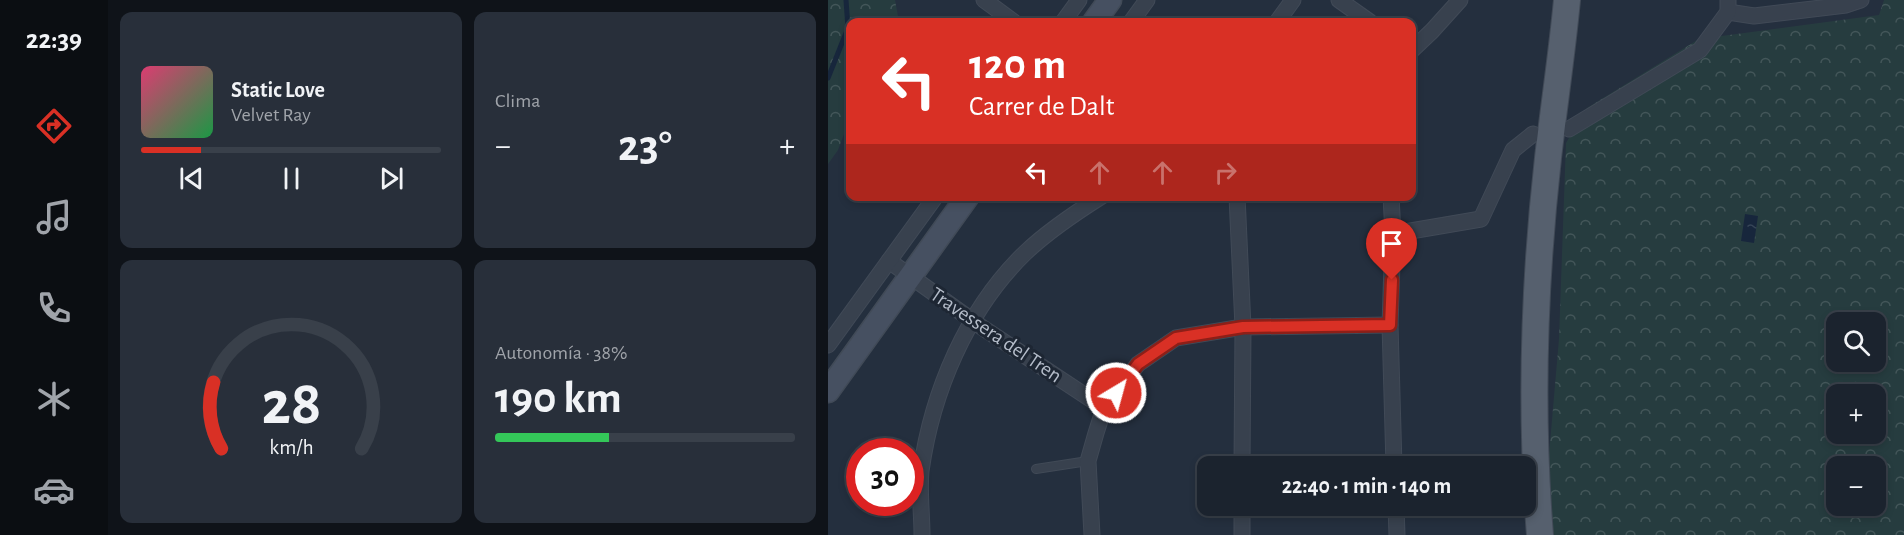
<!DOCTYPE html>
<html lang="es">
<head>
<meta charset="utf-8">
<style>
  body { margin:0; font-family:"Alegreya Sans",sans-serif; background:#282f3a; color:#f1f3f6; height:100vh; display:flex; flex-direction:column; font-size:22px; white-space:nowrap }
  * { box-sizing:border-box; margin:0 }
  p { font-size:20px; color:#a0a4aa }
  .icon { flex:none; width:33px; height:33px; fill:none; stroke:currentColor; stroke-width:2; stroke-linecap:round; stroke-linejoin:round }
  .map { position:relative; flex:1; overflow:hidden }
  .drawer { display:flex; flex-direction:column; gap:12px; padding:12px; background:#0f1319; width:720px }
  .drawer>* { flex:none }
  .top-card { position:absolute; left:18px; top:18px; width:570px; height:183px; border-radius:12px; box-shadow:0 3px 9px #0003,0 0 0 2px #39404a; background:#d93025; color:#fff; overflow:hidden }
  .buttons { position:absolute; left:998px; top:312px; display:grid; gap:12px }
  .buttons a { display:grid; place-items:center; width:60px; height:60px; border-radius:12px; background:#1b232e; box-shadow:0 3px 9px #0003,0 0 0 2px #39404a; font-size:30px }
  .speed { position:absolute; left:18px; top:438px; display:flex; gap:12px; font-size:30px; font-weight:700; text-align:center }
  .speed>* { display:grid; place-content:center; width:78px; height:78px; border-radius:50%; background:#1b232e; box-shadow:0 3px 9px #0003,0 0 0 2px #39404a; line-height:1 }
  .speed .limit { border:9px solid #d22; background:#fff; color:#111 }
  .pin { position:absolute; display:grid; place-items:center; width:51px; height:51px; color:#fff; margin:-62px -26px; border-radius:50% 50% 50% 0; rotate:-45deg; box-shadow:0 0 6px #0007 }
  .pin .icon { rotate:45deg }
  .me { position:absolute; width:66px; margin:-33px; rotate:37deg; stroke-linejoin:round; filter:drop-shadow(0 0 4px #0008) }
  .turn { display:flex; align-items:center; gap:21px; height:126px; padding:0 24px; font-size:27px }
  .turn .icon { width:78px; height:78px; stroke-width:2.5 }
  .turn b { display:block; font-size:42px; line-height:51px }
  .lanes { display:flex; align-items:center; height:57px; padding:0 24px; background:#0003; justify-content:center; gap:30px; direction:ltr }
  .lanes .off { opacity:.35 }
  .big { font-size:45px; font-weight:700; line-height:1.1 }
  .drawer .card { flex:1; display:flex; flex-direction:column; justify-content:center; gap:9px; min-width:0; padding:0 21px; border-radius:12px; background:#282f3a }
  .drawer .dial { align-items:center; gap:0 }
  .dial svg { height:156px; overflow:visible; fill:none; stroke:#39404a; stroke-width:7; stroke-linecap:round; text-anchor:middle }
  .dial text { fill:#f1f3f6; stroke:none }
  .song { display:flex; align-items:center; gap:18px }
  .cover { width:72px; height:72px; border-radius:9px; background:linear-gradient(135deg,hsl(340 70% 55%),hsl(140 70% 35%)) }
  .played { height:6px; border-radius:3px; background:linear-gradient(90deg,#d93025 20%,#39404a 20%) }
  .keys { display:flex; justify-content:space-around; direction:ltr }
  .heat { display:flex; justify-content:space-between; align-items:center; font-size:33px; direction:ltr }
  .charge { height:9px; border-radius:4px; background:linear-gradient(90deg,#34c759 38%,#39404a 0) }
  .drawer .tiles { flex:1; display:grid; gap:12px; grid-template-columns:repeat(2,1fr) }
  .trip { position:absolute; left:369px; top:456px; width:339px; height:60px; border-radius:12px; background:#1b232e; box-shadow:0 3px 9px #0003,0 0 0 2px #39404a; font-weight:700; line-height:60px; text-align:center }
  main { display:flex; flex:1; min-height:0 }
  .menu { display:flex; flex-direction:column; width:108px; justify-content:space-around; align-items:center; background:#0b0e12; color:#a0a4aa }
  .menu .icon { width:42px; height:42px }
  .menu .current { color:#d93025 }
  .menu b { font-size:27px; color:#f1f3f6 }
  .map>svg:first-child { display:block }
  .forest { fill:url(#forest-crowns); fill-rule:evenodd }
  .water { fill:url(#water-ripples) }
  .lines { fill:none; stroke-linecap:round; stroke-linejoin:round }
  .stream { stroke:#17263c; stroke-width:5 }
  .service-casing { stroke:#414a57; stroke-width:10 }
  .minor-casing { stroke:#414a57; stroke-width:17 }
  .secondary-casing { stroke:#414a57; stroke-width:25 }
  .primary-casing { stroke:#414a57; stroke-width:28 }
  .service { stroke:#38414e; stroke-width:8 }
  .minor { stroke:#38414e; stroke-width:15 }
  .secondary { stroke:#465061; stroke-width:22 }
  .primary { stroke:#56606e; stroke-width:26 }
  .route-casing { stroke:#8d1f18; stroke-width:15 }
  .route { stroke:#d93025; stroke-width:10 }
  .labels { text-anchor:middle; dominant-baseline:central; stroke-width:6; stroke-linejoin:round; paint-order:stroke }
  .street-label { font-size:21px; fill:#b4bcc9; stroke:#1d2633 }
</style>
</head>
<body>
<main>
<nav class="menu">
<b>22:39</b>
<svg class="icon current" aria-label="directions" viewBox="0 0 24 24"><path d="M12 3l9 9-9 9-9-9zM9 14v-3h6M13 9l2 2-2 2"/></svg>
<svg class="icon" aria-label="music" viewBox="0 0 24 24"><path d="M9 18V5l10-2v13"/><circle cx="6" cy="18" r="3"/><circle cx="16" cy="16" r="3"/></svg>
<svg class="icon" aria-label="phone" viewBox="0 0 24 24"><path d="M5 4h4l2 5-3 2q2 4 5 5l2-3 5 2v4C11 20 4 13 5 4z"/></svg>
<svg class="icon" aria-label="climate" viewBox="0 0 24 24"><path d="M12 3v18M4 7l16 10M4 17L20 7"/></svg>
<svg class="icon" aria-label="car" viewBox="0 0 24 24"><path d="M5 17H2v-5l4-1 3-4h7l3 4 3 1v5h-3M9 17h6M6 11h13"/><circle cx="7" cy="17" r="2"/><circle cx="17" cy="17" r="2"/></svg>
</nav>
<section class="drawer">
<div class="tiles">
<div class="card">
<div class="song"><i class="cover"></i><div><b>Static Love</b><p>Velvet Ray</p></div></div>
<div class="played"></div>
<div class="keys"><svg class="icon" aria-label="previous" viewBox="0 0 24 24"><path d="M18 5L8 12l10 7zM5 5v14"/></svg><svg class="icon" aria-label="pause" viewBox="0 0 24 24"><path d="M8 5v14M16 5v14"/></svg><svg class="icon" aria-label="next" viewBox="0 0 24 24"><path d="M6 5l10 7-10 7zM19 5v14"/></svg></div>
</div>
<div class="card"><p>Clima</p>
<div class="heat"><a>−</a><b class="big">23°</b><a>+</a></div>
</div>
<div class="card dial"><svg viewBox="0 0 100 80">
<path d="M14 69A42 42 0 1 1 86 69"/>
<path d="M14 69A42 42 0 0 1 10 35" stroke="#d93025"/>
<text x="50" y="56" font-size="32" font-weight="700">28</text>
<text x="50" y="72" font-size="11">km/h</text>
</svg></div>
<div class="card"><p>Autonomía · 38%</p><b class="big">190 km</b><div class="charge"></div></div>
</div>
</section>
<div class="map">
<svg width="1076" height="535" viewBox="0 0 1076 535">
  <defs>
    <pattern id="forest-crowns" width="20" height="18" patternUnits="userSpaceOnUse" patternTransform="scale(1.5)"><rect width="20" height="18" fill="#263c3f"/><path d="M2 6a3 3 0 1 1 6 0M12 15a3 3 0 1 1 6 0" fill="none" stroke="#435659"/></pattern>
    <pattern id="water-ripples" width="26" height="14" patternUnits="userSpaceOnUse" patternTransform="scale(1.5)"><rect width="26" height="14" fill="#17263c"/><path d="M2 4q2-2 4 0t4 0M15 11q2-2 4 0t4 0" fill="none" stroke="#364457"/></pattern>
  </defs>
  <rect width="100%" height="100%" fill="#242f3e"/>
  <g class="forest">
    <polygon points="0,0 67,0 71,22 22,22 22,118 10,150 0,164"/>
    <path d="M1056,0h20v535h-352l-7,-34 14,-162 7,-196 21,-35 112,-69 180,-24zM1008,322h39v40h-39zM1008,394h39v40h-39zM1008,466h39v40h-39z"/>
  </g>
  <polygon class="water" points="917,214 930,216 926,243 913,241"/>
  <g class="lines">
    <polyline class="stream" points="0,78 20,28 18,0"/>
    <g class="service-casing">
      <polyline id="service" points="208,469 260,461"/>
    </g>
    <g class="minor-casing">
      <g id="minor">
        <polyline points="156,0 186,22"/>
        <polyline points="511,0 542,22"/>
        <polyline points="900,12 926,16 1018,5 1033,0"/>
        <polyline points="235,22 251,0"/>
        <polyline points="303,22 319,0"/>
        <polyline points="449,22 465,0"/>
        <polyline points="584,50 604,31 632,0"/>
        <polyline points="741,129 872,50 900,12 900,0"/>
        <polyline points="409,196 415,327 414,466"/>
        <polyline points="563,196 565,234 562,325 566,466"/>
        <polyline points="565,234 653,219 685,150 705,134"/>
        <polyline points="61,261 152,326 276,408"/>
        <polyline points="0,345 108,196"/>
        <polyline points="568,506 569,535"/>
        <path d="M94,535c0,-21 -3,-43 -1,-64 11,-79 46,-162 104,-218 23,-22 50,-40 77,-57"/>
        <polyline points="264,535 260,461 268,433 276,408 310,364 348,338 415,327 562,325"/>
        <polyline points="414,535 414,506"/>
      </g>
    </g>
    <g class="secondary-casing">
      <g id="secondary">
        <polyline points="266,22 282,0"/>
        <polyline points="0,391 140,196"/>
      </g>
    </g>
    <g class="primary-casing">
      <path id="primary" d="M712,535c-10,-125 -6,-252 8,-377 6,-53 14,-105 19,-158"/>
    </g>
    <use href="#service" class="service"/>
    <use href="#minor" class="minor"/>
    <use href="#secondary" class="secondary"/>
    <use href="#primary" class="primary"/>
  </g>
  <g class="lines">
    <g class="route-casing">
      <polyline id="route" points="288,393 310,364 348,338 415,327 562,325 564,280"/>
    </g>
    <use href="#route" class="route"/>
  </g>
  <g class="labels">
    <g class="street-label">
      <text transform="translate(168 335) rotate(34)">Travessera del Tren</text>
    </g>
  </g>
</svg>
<div class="buttons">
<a><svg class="icon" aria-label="search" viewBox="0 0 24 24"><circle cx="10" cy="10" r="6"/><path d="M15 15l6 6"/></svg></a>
<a>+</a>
<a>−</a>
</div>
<div class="speed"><div class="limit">30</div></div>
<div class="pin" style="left:564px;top:280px;background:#d93025"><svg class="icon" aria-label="arrive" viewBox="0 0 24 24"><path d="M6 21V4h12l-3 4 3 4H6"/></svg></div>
<svg class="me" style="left:288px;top:393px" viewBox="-20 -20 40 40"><circle r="17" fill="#d93025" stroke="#fff" stroke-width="3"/><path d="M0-11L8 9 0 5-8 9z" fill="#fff"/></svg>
<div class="trip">22:40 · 1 min · 140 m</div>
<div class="top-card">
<div class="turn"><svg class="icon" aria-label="left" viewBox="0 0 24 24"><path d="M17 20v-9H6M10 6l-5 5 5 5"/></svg><div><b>120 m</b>Carrer de Dalt</div></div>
<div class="lanes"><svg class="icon" aria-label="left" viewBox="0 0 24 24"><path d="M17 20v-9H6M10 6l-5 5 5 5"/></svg><svg class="icon off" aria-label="ahead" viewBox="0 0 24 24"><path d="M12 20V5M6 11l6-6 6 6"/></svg><svg class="icon off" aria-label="ahead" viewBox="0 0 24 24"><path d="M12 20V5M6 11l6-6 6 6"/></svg><svg class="icon off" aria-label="right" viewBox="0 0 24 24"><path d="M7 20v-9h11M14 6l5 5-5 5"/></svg></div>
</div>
</div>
</main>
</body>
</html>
